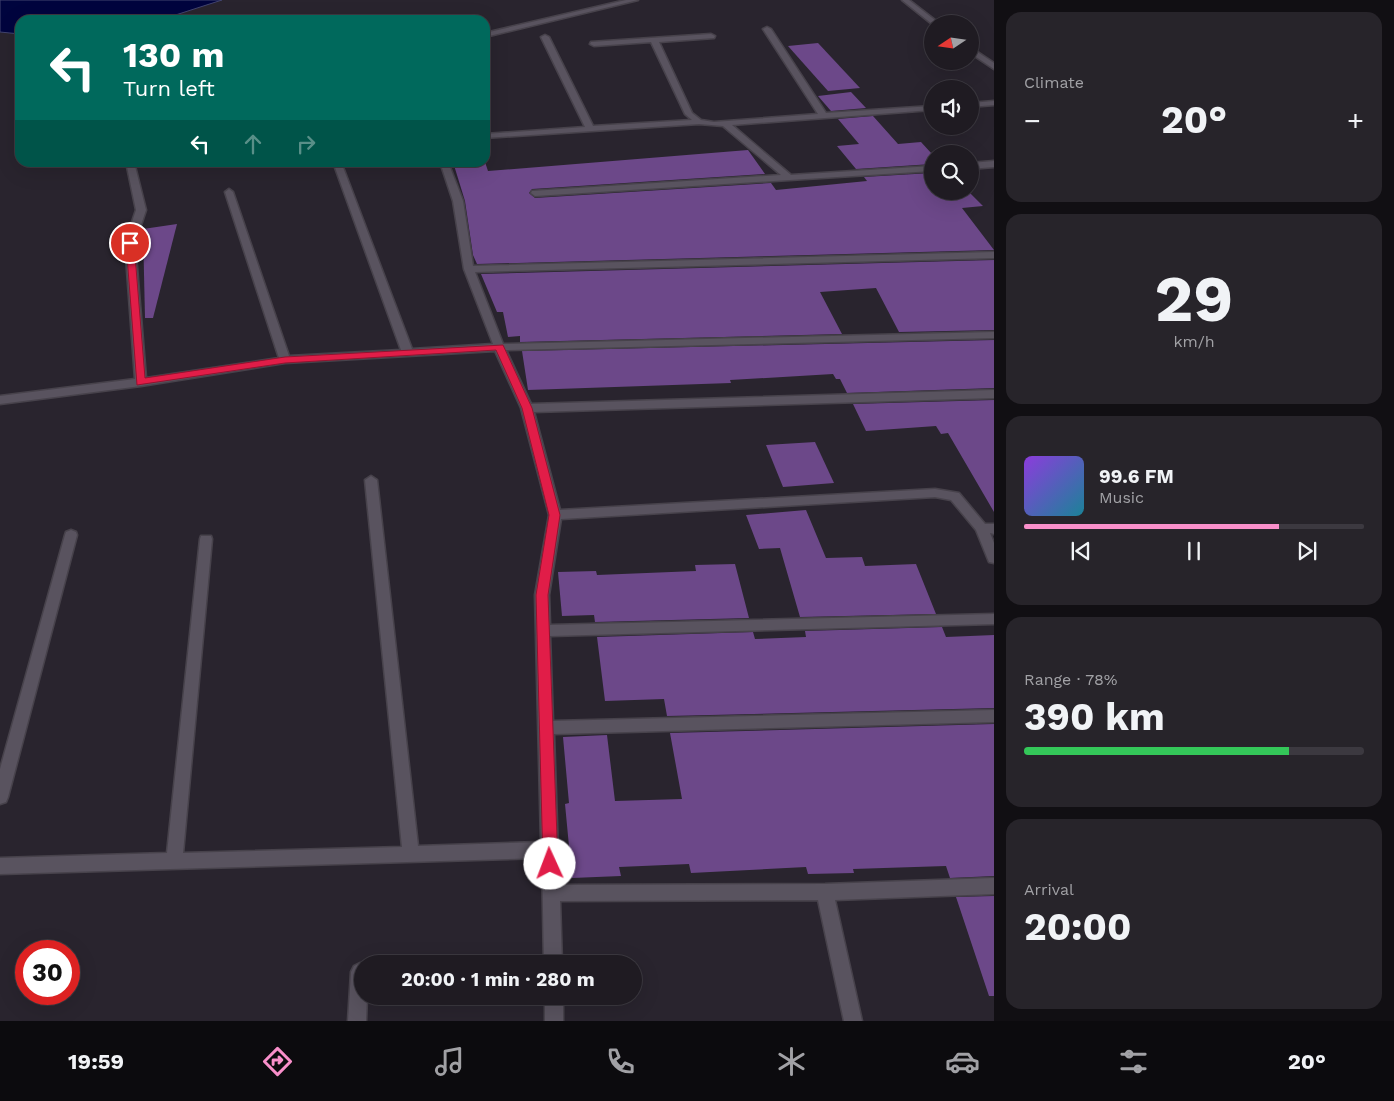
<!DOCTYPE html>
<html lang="en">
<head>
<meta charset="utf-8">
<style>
  body { margin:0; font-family:"Work Sans",sans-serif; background:#27242a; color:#f1f3f6; height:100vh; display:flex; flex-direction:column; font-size:19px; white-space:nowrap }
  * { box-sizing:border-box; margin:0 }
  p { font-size:16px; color:#a1a1a5 }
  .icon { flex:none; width:28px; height:28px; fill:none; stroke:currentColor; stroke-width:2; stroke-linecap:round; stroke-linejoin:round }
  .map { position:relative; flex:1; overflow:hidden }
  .drawer { display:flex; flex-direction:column; gap:12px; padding:12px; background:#110f13; width:400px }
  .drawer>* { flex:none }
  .top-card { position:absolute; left:15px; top:15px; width:475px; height:152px; border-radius:15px; box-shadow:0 5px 20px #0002,0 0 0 1px #3c3940; background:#00695c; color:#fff; overflow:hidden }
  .needle { width:32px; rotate:257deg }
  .buttons { position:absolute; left:924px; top:15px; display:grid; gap:10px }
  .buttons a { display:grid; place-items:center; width:55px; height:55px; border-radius:50%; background:#1f1b22; box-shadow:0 5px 20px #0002,0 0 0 1px #3c3940; font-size:25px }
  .speed { position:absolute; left:15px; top:940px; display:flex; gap:10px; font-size:25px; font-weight:700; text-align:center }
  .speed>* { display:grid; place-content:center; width:65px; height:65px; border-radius:50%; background:#1f1b22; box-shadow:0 5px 20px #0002,0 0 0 1px #3c3940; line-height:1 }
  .speed .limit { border:8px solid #d22; background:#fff; color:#111 }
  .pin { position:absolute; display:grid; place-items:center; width:42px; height:42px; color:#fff; margin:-21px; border:2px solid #fff; border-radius:50%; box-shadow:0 1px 5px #0007 }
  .me { position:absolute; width:55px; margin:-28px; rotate:358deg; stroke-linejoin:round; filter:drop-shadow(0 0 4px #0008) }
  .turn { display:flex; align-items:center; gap:18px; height:105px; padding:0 25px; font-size:22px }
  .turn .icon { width:65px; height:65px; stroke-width:2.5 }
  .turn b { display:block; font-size:35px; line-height:42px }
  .lanes { display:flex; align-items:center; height:48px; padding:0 25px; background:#0003; justify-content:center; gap:25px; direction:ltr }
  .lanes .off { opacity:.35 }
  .big { font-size:38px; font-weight:700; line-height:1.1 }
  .drawer .widget { flex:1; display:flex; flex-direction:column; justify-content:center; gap:8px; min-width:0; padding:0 18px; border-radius:15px; background:#27242a }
  .drawer .dial { align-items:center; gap:0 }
  .dial b { font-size:65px; line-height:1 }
  .song { display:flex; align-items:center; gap:15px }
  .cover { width:60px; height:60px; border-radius:8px; background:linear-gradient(135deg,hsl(270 70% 55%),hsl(190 70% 35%)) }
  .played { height:5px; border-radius:2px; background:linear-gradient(90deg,#f98fca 75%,#3c3940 75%) }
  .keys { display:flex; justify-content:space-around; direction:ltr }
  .heat { display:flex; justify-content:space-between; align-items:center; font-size:28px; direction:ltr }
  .charge { height:8px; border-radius:4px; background:linear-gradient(90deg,#34c759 78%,#3c3940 0) }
  .trip { position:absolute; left:354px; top:955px; width:288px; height:50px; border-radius:25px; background:#1f1b22; box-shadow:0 5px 20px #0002,0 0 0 1px #3c3940; font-weight:700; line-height:50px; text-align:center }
  .tab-bar { display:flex; height:80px; justify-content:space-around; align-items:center; background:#0c0b0e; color:#a1a1a5 }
  .tab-bar .icon { width:35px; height:35px }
  .tab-bar .on { color:#f98fca }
  .tab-bar b { font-size:22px; color:#f1f3f6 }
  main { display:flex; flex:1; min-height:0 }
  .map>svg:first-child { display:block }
  .water { fill:#00043e; stroke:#42446f }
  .building { fill:#6c4889 }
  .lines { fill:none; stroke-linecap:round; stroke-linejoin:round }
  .minor-casing { stroke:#47424b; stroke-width:3 }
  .minor { fill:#59535f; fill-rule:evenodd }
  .route { fill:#e11d48; stroke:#92132f }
</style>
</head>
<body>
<main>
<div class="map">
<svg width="994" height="1021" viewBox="0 0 994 1021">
  <rect width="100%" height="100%" fill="#29242e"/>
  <polygon class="water" points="0,0 222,0 160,20 20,20 20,34 0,32"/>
  <g class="building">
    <polygon points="818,43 860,88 828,91 788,46"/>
    <polygon points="851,92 866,108 831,111 818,96"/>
    <polygon points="873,116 898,144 921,142 932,154 932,164 856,169 837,146 859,144 838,119"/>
    <polygon points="748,150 765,174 532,189 529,193 535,198 771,183 776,190 867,181 864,177 932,173 932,191 968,191 983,206 962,208 994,250 477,264 473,255 465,201 453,162 485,162 488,171"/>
    <polygon points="177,224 153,318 145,318 143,229"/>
    <polygon points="994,260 994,330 899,332 876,288 820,292 842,334 520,342 520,336 508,337 503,312 497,312 481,274"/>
    <polygon points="994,340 994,388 847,393 840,379 836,379 833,374 730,380 731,383 528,390 522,351"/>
    <polygon points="994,400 994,512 948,433 941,434 936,426 866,431 853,404"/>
    <polygon points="815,442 834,483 783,487 766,445"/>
    <polygon points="806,510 826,558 862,557 865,566 916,564 936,614 800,617 780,548 759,549 746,515"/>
    <polygon points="735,564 749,618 595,622 594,615 562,616 558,572 596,571 597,575 696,571 695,565"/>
    <polygon points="942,627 946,637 994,635 994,708 667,716 664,699 605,701 597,637 753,632 755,639 806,637 805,631"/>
    <polygon points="994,724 994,876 950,878 946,866 853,869 854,873 808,874 806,867 691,873 689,864 619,867 621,876 572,878 565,804 569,803 563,737 607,735 615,801 682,799 670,733"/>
    <polygon points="994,896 994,996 989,996 956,897"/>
  </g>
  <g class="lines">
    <g class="minor-casing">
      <g id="minor">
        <polygon points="626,0 638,0 485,37 485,33"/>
        <polygon points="902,0 909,0 940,24 932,24"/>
        <polygon points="767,27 771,29 826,113 932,106 932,110 732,125 791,175 932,166 932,171 535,196 531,193 532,191 781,175 723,126 699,124 485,138 485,134 585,127 541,37 545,35 549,37 593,126 692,120 685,114 651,42 594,46 590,44 591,42 711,34 715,36 714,38 659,42 692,113 701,120 714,122 818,114 763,29"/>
        <polygon points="970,47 994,63 994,69 970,53"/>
        <polygon points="994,101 994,105 970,107 970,103"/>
        <polygon points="994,161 994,167 970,169 970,163"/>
        <polygon points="126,162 134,162 146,210 135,243 146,378 279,358 225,192 229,189 233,192 289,356 401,350 333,162 341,162 412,349 493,344 464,269 453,201 440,162 448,162 463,201 473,266 994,252 994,258 475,272 503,344 994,332 994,338 506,350 531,404 994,390 994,398 534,412 560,510 935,489 959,493 985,524 994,524 994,534 990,533 994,543 994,563 989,562 976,530 951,500 935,497 561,519 549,595 550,625 994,614 994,624 550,636 553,721 994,710 994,722 554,734 559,885 825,884 994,878 994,894 835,900 862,1021 844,1021 818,900 560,901 562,964 544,964 542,858 0,874 0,858 167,853 200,539 201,536 211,536 212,539 183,853 402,847 365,480 371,476 377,480 418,846 541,842 535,595 549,515 521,408 495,351 285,363 141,386 0,404 0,396 135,379 125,243 136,210"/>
        <polygon points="71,530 76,532 77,535 8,797 6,802 0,804 0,769 65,535 66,532"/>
        <polygon points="360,963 362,964 362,996 367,996 366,1021 348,1021 351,972 354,966"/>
        <rect x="545" y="996" width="18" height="25"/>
      </g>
    </g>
    <use href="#minor" class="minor"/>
  </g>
  <polygon class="route" points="130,240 134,243 145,378 285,357 503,345 532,408 560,515 548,595 558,864 556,870 550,872 545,870 543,864 536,595 549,515 522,408 496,350 285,363 137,385 126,243"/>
</svg>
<div class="buttons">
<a><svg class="needle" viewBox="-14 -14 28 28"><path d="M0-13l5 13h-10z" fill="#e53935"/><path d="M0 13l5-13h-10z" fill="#a1a1a5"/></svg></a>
<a><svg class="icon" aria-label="sound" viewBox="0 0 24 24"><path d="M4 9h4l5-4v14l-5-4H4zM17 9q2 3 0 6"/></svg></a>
<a><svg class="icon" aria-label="search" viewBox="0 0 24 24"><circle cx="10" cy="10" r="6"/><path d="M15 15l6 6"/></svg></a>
</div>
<div class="speed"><div class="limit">30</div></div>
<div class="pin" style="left:130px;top:243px;background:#d93025"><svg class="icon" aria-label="arrive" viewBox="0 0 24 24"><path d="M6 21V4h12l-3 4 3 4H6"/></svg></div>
<svg class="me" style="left:550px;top:864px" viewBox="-20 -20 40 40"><circle r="19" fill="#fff"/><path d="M0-13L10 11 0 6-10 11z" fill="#e11d48"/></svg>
<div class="trip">20:00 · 1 min · 280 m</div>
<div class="top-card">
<div class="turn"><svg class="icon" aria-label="left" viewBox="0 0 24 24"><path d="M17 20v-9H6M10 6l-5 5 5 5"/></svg><div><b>130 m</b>Turn left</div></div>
<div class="lanes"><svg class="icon" aria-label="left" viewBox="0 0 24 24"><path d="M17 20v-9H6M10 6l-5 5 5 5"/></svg><svg class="icon off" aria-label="ahead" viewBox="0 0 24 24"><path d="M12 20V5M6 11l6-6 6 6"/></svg><svg class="icon off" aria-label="right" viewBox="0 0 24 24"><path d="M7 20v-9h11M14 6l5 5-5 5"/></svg></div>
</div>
</div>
<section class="drawer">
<div class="widget"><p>Climate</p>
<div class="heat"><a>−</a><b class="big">20°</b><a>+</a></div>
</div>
<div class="widget dial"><b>29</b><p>km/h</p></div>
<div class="widget">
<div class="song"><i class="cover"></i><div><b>99.6 FM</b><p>Music</p></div></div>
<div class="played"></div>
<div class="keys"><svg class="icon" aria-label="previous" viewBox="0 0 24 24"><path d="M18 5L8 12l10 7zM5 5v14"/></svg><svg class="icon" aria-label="pause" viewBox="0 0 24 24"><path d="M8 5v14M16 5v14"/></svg><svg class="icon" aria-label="next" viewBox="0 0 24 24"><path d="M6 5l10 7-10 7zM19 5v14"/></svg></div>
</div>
<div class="widget"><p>Range · 78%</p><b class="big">390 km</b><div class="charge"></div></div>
<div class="widget"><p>Arrival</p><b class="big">20:00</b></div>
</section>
</main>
<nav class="tab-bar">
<b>19:59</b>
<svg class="icon on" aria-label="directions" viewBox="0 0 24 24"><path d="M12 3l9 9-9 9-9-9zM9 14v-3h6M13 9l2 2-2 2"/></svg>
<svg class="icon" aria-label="music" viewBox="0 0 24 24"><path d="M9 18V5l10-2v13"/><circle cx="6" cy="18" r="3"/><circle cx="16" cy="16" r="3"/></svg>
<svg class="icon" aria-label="phone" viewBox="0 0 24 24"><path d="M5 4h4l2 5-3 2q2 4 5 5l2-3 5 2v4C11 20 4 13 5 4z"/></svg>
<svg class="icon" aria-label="climate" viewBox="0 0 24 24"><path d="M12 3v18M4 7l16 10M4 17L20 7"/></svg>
<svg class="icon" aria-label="car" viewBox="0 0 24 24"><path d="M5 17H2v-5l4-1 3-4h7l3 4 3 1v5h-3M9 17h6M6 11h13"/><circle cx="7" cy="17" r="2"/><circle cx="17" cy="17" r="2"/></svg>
<svg class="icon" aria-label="filters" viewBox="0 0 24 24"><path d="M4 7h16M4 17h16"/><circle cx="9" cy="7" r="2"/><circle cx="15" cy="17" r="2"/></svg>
<b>20°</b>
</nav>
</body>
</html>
